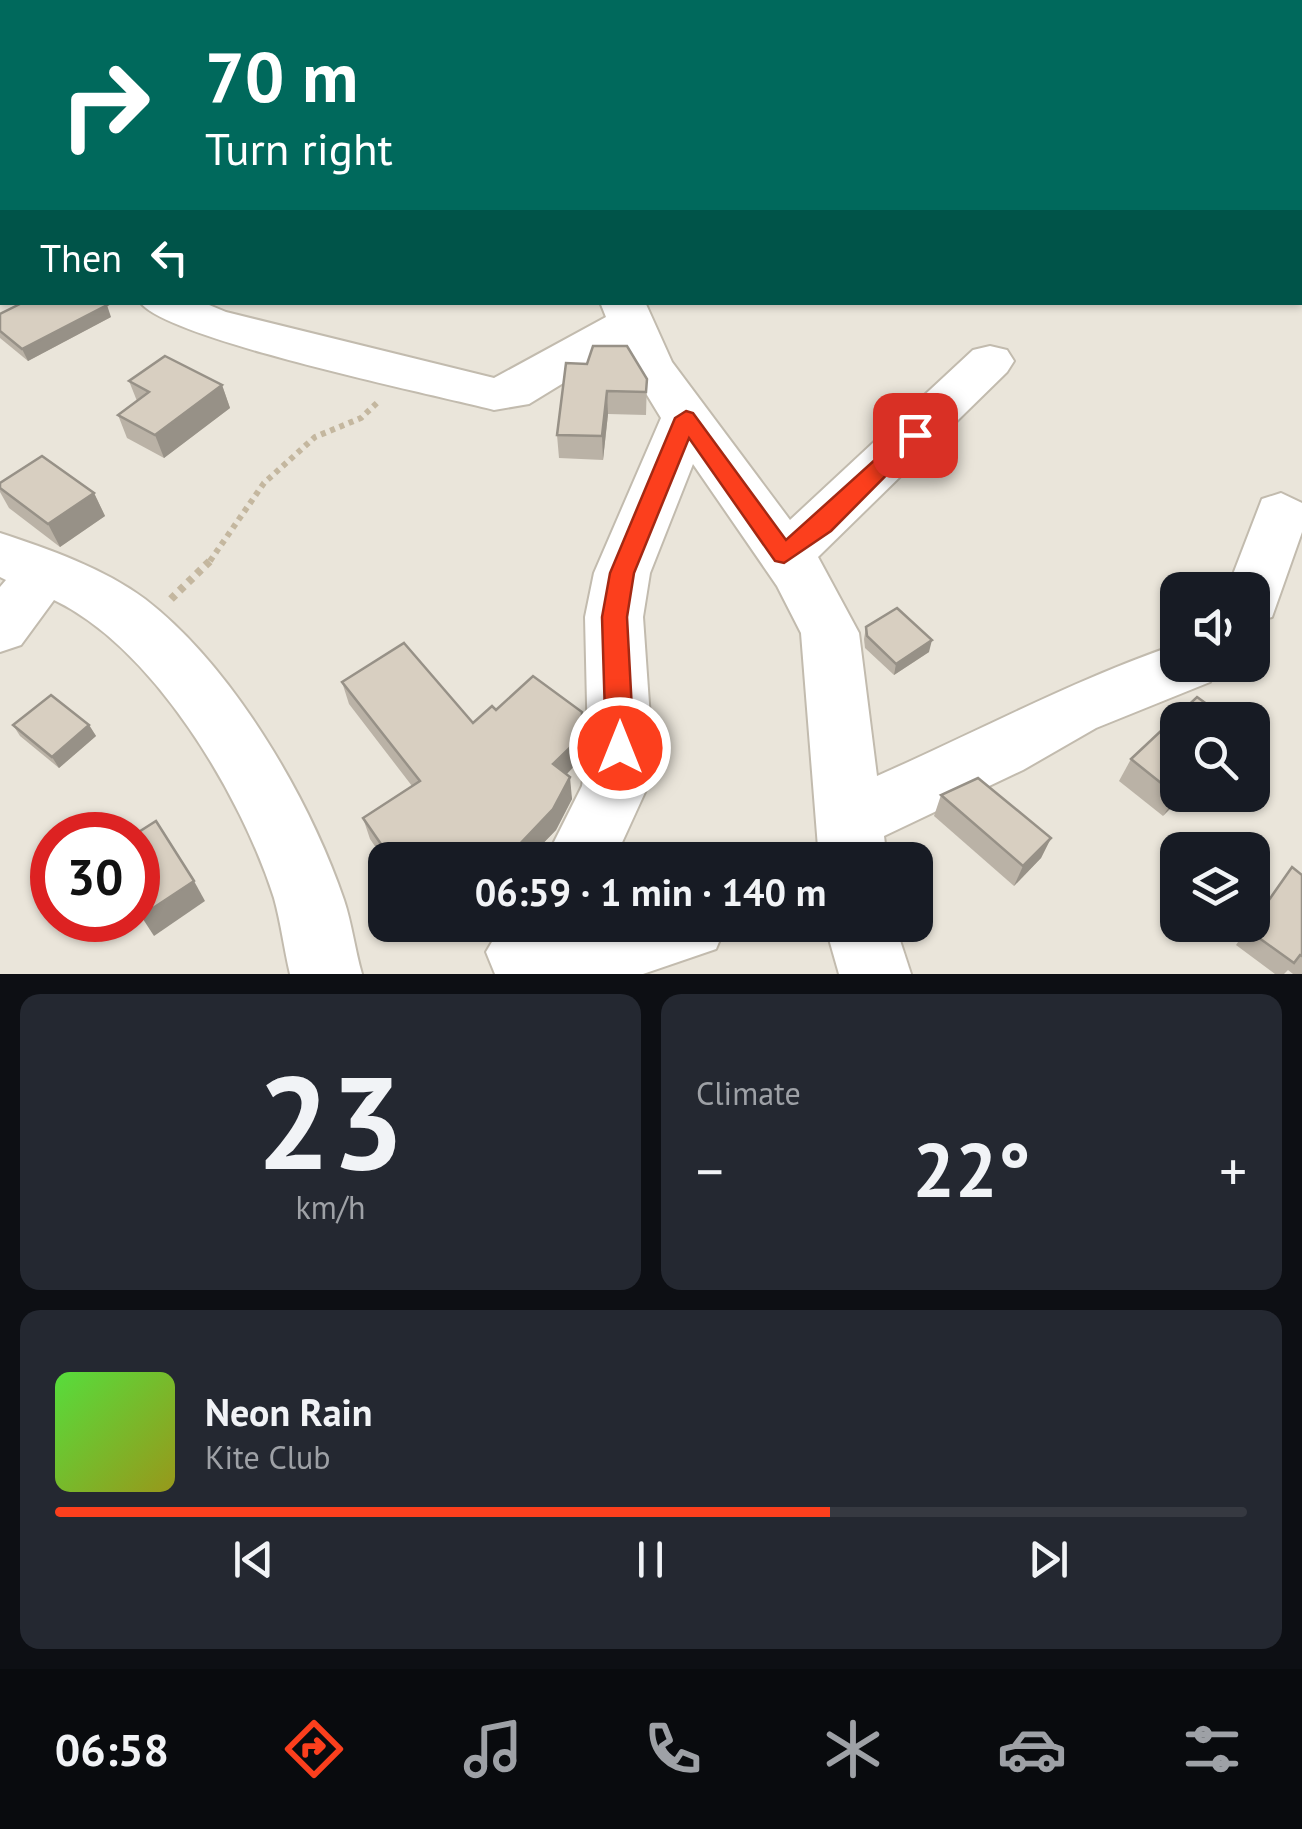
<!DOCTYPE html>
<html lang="en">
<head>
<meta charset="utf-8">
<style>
  body { margin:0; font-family:"PT Sans",sans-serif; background:#242831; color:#f1f3f6; height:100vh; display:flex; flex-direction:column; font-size:38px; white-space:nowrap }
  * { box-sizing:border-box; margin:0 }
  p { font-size:32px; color:#9ea1a6 }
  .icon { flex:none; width:55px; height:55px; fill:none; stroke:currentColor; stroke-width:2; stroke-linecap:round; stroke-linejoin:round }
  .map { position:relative; height:974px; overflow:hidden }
  .side { display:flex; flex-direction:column; gap:20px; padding:20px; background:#0d0f14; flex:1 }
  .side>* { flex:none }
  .top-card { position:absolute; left:0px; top:0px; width:1302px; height:305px; box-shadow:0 2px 8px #0004; background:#00695c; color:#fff; overflow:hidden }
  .tools { position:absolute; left:1160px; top:572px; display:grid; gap:20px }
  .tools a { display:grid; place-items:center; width:110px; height:110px; border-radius:20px; background:#171b24; box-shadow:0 2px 8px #0004; font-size:50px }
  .speed { position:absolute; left:30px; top:812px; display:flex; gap:20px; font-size:50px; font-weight:700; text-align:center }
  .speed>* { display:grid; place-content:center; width:130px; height:130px; border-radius:50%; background:#171b24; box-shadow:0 2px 8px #0004; line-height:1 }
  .speed .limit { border:15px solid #d22; background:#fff; color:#111 }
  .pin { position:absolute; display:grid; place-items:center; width:85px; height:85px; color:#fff; margin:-42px; border-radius:20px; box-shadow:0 5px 15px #0006 }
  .me { position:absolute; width:110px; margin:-55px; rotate:0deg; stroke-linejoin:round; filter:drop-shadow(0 0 8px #0008) }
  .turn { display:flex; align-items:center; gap:35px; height:210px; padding:0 40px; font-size:45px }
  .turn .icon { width:130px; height:130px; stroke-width:2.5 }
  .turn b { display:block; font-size:70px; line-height:85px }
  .then { display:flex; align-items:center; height:95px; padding:0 40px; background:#0003; gap:20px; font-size:38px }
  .big { font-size:75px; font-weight:800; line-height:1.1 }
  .side .card { flex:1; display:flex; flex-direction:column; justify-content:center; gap:15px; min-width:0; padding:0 35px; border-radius:20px; background:#242831 }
  .side .dial { align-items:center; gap:0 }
  .dial b { font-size:130px; line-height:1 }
  .song { display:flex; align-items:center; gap:30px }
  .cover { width:120px; height:120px; border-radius:15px; background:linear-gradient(135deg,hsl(110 70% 55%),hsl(60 70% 35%)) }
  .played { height:10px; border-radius:5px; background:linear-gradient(90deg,#fc3f1d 65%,#363941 65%) }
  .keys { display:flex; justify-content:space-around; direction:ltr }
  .heat { display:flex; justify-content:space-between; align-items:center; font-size:55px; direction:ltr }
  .side .tiles { flex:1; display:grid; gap:20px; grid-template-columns:1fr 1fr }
  .card:last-child { grid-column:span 2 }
  .trip { position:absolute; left:368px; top:842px; width:565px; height:100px; border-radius:20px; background:#171b24; box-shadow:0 2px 8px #0004; font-weight:800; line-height:100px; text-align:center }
  .dock { display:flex; height:160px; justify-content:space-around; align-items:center; background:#090b0e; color:#9ea1a6 }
  .dock .icon { width:70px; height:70px }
  .dock .active { color:#fc3f1d }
  .dock b { font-size:45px; color:#f1f3f6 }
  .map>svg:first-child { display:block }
  .residential { fill:#eae5da; fill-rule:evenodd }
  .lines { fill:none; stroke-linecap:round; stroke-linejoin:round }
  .minor-casing { stroke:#c2bbae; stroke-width:4 }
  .path-far1 { stroke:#c4b79f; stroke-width:6; stroke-dasharray:5 5; stroke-linecap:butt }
  .path { stroke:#c4b79f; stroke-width:8; stroke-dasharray:6 6; stroke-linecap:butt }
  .minor { fill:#fff; fill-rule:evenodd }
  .wall { fill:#bab2a6 }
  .shaded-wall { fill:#979187 }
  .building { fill:#d8cfc1; stroke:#979187; stroke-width:2.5 }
  .route { fill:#fc3f1d; stroke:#a42913; stroke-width:2.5 }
</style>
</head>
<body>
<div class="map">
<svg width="1302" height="974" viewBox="0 0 1302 974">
  <rect width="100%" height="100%" fill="#f6f3ec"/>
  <path class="residential" d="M0,0h1302v974h-1302zM2,2h1298v300h-1298zM1178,590h74v75h-74zM1178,720h74v75h-74zM52,835h86v85h-86zM1178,850h74v75h-74zM385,860h530v65h-530z"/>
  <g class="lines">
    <g class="minor-casing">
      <g id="minor">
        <polygon points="0,97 2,98 2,120 0,120"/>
        <polygon points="2,238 2,264 0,265 0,239"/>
        <path d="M140,302h62l24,10 268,66 112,-61 -6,-15h45l27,60 118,158 183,-170 17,-4 17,4 7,11 -7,11 -189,185 41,76 18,143c100,-44 196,-96 301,-132v21h41l-9,17 -114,46 -73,42 -139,66 3,24h-68l-18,-227 -24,-47 -84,-122 -43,109 -7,44 9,130 -6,43 -32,70h-69l37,-74 6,-39 -3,-130 9,-44 67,-155 -42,-69 -90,55 -35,6c-58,-15 -329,-71 -354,-108z"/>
        <polygon points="1281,493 1302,503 1302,532 1272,617 1252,623 1252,590 1227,590 1262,499"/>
        <path d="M0,533c49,16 103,35 145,66 87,67 164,198 199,301 8,24 11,50 18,74h-72c-6,-25 -9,-51 -16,-76 -33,-103 -120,-250 -220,-298l-33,45 -21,7v-65l6,-7 -6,-3z"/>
        <polygon points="502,925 726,925 716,949 643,974 495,974 486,952"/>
        <polygon points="825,925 895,925 911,974 839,974"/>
      </g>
    </g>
    <polyline class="path-far1" points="210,561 264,483 315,437 361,418 379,401"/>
    <polyline class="path" points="171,599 213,558"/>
    <use href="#minor" class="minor"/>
  </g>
  <g class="wall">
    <polygon points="632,0 731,0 729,2 632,2"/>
    <polygon points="0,314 111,317 28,361 0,338"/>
    <polygon points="566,363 647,379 646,415 608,414 603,460 559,458 557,435"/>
    <polygon points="129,381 222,385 230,408 164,458 127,438 118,415 137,401"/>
    <polygon points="0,483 94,493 105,516 60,547 9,508 0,492"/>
    <polygon points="866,627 929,652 894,675 865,648 864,639"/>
    <polygon points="342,682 473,723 496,710 584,734 582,758 566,775 572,799 556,830 527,860 385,861 370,839 363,818 412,786 349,704"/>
    <polygon points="13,725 89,725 96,736 59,768 20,736"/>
    <polygon points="1131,759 1178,795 1163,816 1119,781"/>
    <polygon points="941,795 1051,838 1041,858 1014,886 934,816"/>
    <polygon points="1292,867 1302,875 1302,974 1293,974 1288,970 1284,974 1275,974 1236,945 1250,925 1252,925 1252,922"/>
  </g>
  <g class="shaded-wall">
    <polygon points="509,0 523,0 521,2 507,2"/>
    <polygon points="107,305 111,317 28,361 22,349"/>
    <polygon points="222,385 230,408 164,458 155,435"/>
    <polygon points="607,391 608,414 603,460 602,436"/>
    <polygon points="94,493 105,516 60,547 48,524"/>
    <polygon points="932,640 929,652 894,675 896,664"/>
    <polygon points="582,712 584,734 582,758 555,786 553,764"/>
    <polygon points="89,725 96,736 59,768 52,757"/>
    <polygon points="570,777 572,799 556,830 527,860 515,860 514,850"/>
    <polygon points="1178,793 1178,795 1184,795 1163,816"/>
    <polygon points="1051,838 1041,858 1014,886 1023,866"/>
    <polygon points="507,845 509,860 484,860"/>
    <polygon points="194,881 205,901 154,936 141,916"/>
  </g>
  <g class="building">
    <polygon points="0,0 47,0 50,2 2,3"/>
    <polygon points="459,0 509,0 507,2 458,2"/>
    <polygon points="671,0 722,0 721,2"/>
    <polygon points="24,302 103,302 107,305 22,349 0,331 0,314"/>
    <polygon points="593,346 627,346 647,379 646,392 607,391 602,436 557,435 566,363 587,364"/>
    <polygon points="165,356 222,385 155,435 118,415 149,392 129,381"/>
    <polygon points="42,456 94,493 48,524 0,488 0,483"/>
    <polygon points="897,608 932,640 896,664 867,636 866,627"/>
    <polygon points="404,643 473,723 492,706 496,710 533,676 582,712 581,737 553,764 570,777 553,809 514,850 507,845 484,860 392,860 363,818 420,781 342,682"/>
    <polygon points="51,695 89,725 52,757 13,725"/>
    <polygon points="1197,697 1229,720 1178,720 1178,793 1176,795 1131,759"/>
    <polygon points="978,778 1051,838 1023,866 941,795"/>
    <polygon points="156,821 194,881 141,916 138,911 138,835 134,835"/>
    <polygon points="1292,867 1302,875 1302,956 1300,955 1294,963 1248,930"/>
  </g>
  <polygon class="route" points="686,411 693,413 786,540 908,430 923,430 926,435 831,531 784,563 775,561 689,438 634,573 627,617 634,748 630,756 610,756 606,748 602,617 610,573 675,418"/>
</svg>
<div class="tools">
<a><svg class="icon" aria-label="sound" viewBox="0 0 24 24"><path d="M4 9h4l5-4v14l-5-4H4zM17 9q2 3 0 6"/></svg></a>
<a><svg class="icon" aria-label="search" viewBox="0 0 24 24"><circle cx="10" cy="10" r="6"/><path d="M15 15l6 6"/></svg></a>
<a><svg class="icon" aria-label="layers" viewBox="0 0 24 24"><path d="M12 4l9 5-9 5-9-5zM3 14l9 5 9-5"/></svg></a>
</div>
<div class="speed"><div class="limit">30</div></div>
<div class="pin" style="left:915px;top:435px;background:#d93025"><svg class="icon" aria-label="arrive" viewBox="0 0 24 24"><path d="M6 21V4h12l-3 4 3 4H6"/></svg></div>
<svg class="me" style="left:620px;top:748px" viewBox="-20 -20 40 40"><circle r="17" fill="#fc3f1d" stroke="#fff" stroke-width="3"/><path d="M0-11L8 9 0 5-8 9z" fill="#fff"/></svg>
<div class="trip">06:59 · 1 min · 140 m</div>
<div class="top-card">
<div class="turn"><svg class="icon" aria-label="right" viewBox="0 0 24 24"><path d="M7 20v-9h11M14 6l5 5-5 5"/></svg><div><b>70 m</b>Turn right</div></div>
<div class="then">Then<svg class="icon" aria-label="left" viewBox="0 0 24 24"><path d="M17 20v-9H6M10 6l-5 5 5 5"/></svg></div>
</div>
</div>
<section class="side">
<div class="tiles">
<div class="card dial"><b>23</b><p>km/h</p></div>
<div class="card"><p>Climate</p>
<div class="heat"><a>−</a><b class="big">22°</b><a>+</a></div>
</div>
<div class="card">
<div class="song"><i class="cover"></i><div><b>Neon Rain</b><p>Kite Club</p></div></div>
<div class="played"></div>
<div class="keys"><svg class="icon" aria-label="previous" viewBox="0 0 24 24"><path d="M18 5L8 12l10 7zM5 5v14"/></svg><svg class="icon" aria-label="pause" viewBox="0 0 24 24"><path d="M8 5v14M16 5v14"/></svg><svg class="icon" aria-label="next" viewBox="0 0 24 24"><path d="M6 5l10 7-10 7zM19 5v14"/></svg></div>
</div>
</div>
</section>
<nav class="dock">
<b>06:58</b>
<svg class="icon active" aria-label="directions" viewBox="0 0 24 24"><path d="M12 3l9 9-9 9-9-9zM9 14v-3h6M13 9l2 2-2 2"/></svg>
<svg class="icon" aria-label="music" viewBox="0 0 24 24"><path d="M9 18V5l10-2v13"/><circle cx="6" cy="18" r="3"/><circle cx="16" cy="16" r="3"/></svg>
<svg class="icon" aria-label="phone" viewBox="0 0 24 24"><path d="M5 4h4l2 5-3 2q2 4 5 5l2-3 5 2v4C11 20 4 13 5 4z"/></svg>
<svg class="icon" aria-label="climate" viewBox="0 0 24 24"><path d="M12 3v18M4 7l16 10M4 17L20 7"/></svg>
<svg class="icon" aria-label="car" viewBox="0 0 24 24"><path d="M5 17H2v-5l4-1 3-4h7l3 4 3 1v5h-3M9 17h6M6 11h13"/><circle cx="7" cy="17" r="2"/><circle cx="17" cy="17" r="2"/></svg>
<svg class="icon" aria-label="filters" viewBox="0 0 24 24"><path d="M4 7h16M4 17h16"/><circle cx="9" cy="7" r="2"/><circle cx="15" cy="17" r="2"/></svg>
</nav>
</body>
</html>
